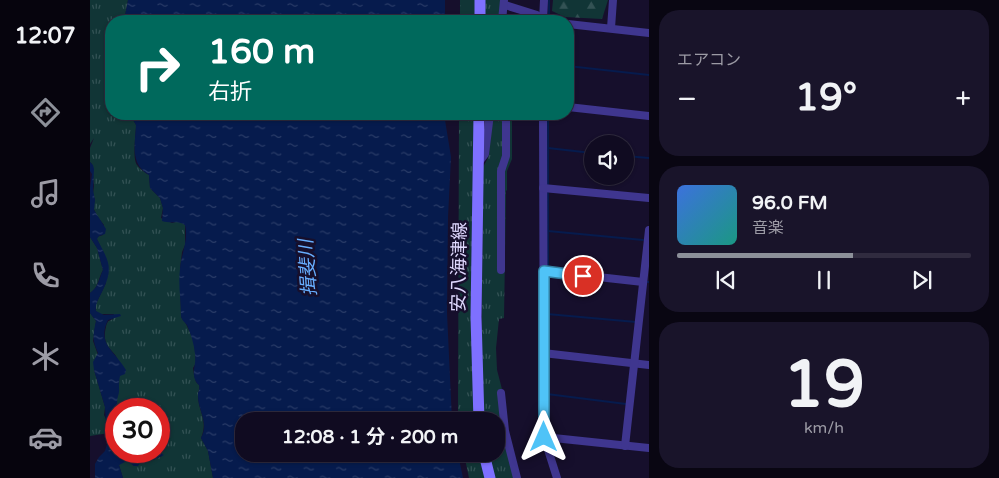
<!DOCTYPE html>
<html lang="ja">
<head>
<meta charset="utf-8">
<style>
  body { margin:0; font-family:"Varela Round","Noto Sans JP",sans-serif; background:#19142a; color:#f1f3f6; height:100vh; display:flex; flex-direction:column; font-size:19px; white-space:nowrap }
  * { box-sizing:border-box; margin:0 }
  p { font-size:16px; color:#9c9ba5 }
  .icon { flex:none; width:28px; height:28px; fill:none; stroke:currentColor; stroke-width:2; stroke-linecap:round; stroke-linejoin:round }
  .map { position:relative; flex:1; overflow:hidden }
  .details { display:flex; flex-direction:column; gap:10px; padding:10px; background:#090612; width:350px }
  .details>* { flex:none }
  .top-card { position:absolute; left:15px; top:15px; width:469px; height:105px; border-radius:20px; box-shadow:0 1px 4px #0004,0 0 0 1px #302b3f; background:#00695c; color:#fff; overflow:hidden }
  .controls { position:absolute; left:494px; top:135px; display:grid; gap:10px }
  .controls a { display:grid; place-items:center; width:50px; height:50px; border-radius:50%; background:#100b21; box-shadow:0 1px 4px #0004,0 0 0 1px #302b3f; font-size:25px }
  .speed { position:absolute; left:15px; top:398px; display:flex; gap:10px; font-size:25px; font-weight:700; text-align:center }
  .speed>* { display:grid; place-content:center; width:65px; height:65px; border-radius:50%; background:#100b21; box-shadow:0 1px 4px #0004,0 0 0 1px #302b3f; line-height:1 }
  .speed .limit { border:8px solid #d22; background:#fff; color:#111 }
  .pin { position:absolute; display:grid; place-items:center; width:42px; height:42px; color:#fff; margin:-21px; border:2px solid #fff; border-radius:50%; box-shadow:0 1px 5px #0007 }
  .me { position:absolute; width:55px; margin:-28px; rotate:0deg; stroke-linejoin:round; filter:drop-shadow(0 0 4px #0008) }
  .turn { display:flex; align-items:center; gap:18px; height:105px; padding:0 20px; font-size:22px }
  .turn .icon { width:65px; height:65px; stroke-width:2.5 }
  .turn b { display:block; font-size:35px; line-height:42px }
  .big { font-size:38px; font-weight:700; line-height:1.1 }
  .details .widget { flex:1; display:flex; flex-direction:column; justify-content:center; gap:8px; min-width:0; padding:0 18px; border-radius:20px; background:#19142a }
  .details .dial { align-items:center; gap:0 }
  .dial b { font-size:65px; line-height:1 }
  .song { display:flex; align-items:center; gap:15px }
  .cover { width:60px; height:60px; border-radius:8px; background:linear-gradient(135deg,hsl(220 70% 55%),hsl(170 70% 35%)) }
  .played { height:5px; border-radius:2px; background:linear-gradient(90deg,#8c9099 60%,#302b3f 60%) }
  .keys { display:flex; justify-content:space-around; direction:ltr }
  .heat { display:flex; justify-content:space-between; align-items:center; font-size:28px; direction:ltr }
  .trip { position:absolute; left:145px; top:412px; width:270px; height:50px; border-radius:20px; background:#100b21; box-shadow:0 1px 4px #0004,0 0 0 1px #302b3f; font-weight:700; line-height:50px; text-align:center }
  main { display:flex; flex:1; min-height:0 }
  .tabs { display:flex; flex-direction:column; width:90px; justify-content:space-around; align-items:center; background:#06040d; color:#9c9ba5 }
  .tabs .icon { width:35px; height:35px }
  .tabs .on { color:#8c9099 }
  .tabs b { font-size:22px; color:#f1f3f6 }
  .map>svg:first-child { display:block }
  .grass { fill:url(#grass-tufts) }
  .forest { fill:url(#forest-firs) }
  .water { fill:url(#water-ripples) }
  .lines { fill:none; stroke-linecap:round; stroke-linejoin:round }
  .stream { stroke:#061b4d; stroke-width:2 }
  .minor { stroke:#3f368f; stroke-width:8 }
  .secondary { stroke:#7e70ff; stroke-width:11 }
  .route-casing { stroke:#337fa1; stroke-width:12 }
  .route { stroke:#4fc3f7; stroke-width:9 }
  .labels { text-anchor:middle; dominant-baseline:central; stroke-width:5; stroke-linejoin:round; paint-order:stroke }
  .street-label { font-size:18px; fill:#e0d9ff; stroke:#160f2c }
  .water-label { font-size:19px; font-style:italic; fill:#67aeff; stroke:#160f2c }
</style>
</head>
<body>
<main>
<nav class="tabs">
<b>12:07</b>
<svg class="icon on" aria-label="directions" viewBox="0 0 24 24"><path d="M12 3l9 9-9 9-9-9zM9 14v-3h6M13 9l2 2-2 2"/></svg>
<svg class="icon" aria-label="music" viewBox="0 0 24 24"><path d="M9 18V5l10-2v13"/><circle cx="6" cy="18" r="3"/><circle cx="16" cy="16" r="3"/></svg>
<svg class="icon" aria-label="phone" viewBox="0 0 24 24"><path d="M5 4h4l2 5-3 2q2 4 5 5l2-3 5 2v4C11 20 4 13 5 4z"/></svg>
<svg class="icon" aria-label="climate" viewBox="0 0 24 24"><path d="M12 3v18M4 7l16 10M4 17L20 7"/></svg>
<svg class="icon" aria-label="car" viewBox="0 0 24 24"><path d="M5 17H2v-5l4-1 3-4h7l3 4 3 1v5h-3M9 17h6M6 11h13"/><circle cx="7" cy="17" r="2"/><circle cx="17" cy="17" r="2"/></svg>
</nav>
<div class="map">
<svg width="559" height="478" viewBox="0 0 559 478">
  <defs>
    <pattern id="grass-tufts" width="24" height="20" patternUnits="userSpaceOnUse" patternTransform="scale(1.25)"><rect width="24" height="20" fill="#113536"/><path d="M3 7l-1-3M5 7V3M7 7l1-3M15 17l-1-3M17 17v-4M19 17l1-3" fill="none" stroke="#335254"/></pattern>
    <pattern id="forest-firs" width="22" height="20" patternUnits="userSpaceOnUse" patternTransform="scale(1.25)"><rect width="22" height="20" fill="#113536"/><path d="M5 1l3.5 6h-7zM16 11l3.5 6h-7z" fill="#335254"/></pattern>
    <pattern id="water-ripples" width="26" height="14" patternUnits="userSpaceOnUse" patternTransform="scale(1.25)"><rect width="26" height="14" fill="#061b4d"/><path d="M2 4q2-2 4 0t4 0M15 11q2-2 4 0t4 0" fill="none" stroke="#2a3c68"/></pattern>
  </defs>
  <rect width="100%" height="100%" fill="#160f2c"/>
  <g class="grass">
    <path d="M0,0h38l-4,21h-13v93h20l1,4 4,7c0,8 -4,33 1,40 4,5 7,7 12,10l1,13 10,10 3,10 -2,10 11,5 8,-2 5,4v20l-3,7 -2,17 1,48 5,7 8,17 2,22 -3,5 1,7 2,7 3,3c1,3 0,5 -1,8 -1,18 11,26 3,45l7,13 5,27h-90l-4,-13 5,-4 6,1 4,4 12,-9 7,3 9,-4v-3l-7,-2h4l1,-3 -1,-1v-38h-41c-3,-12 1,-30 1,-43 0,-17 -19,-15 -13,-39 1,-5 2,-6 7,-8l1,-5h-14l-4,-3v-7l10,-21 -6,-38 -3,-6v-2l6,-2 1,-10 -7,-9 -4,-9 2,-7 -2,-6 1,-8 -2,-22 -2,-2v-14l4,-10 -4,6z"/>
    <rect x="370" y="0" width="16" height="21"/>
    <polygon points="394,0 411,0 410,21 393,21"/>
    <polygon points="369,114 385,114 385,421 369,421 368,415"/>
    <polygon points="403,114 415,114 414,169 418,114 422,114 422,159 417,171 417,190 416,191 414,318 409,319 406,348 407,370 413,393 424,478 405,478 398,454 406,454 406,421 393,421 391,404 393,167 398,158"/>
    <path d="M0,237l7,11 6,22c-5,8 -4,17 -13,23z"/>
    <polygon points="0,313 6,321 3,341 8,355 4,370 15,407 14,415 20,428 19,433 0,436"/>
    <polygon points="374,454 390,454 396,478 379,478"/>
  </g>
  <polygon class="forest" points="463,0 518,0 512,19 475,17 462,11"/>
  <g class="water">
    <polygon points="38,0 355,0 355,21 34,21"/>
    <path d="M41,114h313l7,43 -3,60 -1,96 5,108h-208v33h214l5,24h-250l-5,-27 -7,-13c9,-16 -4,-28 -3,-45 1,-2 2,-5 1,-8 -10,-9 -2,-20 -4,-31 -1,-10 -4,-20 -8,-29 -3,-4 -6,-5 -6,-10 0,-15 -3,-31 -1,-46 1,-14 9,-30 5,-44 -7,-5 -14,-1 -23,-4l1,-13 -3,-10 -10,-10 -1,-13c-19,-11 -14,-30 -13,-50l-4,-7z"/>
    <path d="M0,162l3,3 1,4 -1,21 2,10 -1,10 12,19 -1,5 -6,2 -2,3c12,23 17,28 5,53 -3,6 -7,12 -6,19l8,4 16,-1 1,2 -13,4c-12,24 8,32 18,50l-1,4 -5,2c-1,5 -1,7 -1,12 1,8 -4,10 -1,21h-2v12l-3,2 2,9 1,1v18h39l9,4 -11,5 -8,-3 -7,9h-4l-7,-5 -8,4 4,13h-28v-14l4,-7 6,-6 5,-17v-6l-2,-4 -2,-1 -1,-16 -11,-37 -1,-8 5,-9c-6,-14 -5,-18 -2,-32l-6,-8v-20c9,-6 9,-15 13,-23l-6,-22 -7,-11v-49l2,-14 -2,-3z"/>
  </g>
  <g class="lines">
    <g class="stream">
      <polyline points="459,15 459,0"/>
      <polyline points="478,66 559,75"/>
      <polyline points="458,148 502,153"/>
      <polyline points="535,156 559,158"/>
      <polyline points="458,184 458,114"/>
      <polyline points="458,231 553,240"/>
      <polyline points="458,267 458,193"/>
      <polyline points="557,282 559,282"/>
      <polyline points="457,314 546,322"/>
      <polyline points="457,327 458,277"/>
      <polyline points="457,394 536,404"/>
      <polyline points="459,441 463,453"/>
    </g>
    <g class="minor">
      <polyline points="415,5 447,15 453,21 456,21"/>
      <polyline points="412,21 414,0"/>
      <polyline points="453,21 454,0"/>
      <polyline points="478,24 559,33"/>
      <polyline points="521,28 523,0"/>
      <polyline points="478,107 559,116"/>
      <polyline points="453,114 454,437 467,478"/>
      <polyline points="389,162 395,154 400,114"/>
      <polyline points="453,188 559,198"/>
      <polyline points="411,270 411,171 416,156 416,114"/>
      <polyline points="454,271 553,282"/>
      <polyline points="453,353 559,365"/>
      <polyline points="411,393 415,431 427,478"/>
      <polyline points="454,437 559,448"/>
      <polyline points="535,446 559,230"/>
    </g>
    <g class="secondary">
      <polyline points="390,21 390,0"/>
      <polyline points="389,114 386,317 389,421"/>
      <polyline points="394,454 400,478"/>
    </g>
  </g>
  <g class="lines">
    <g class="route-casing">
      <polyline id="route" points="454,437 454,271 493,276"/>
    </g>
    <use href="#route" class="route"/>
  </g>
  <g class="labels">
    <g class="street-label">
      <text transform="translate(369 267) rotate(-89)">安八海津線</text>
    </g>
    <g class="water-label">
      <text transform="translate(218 268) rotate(-94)">揖斐川</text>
    </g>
  </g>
</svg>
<div class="controls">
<a><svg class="icon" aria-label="sound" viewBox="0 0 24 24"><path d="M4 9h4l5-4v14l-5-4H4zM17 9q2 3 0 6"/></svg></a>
</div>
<div class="speed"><div class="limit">30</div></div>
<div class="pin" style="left:493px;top:276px;background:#d93025"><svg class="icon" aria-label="arrive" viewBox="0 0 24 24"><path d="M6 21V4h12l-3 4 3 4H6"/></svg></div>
<svg class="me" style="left:454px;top:437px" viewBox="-20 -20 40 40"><path d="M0-17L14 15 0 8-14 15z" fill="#4fc3f7" stroke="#fff" stroke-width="4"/></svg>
<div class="trip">12:08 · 1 分 · 200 m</div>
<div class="top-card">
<div class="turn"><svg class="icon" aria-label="right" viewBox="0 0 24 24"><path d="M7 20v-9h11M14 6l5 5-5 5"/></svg><div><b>160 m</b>右折</div></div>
</div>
</div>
<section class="details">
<div class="widget"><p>エアコン</p>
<div class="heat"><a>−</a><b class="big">19°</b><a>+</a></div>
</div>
<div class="widget">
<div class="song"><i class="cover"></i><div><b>96.0 FM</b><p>音楽</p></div></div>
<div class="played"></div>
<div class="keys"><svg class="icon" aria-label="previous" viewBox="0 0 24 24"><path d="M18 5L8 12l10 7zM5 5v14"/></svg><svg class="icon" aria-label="pause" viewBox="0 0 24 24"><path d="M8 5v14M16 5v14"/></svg><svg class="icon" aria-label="next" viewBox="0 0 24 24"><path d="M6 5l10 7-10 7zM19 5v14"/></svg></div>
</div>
<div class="widget dial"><b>19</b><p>km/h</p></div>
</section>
</main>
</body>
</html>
